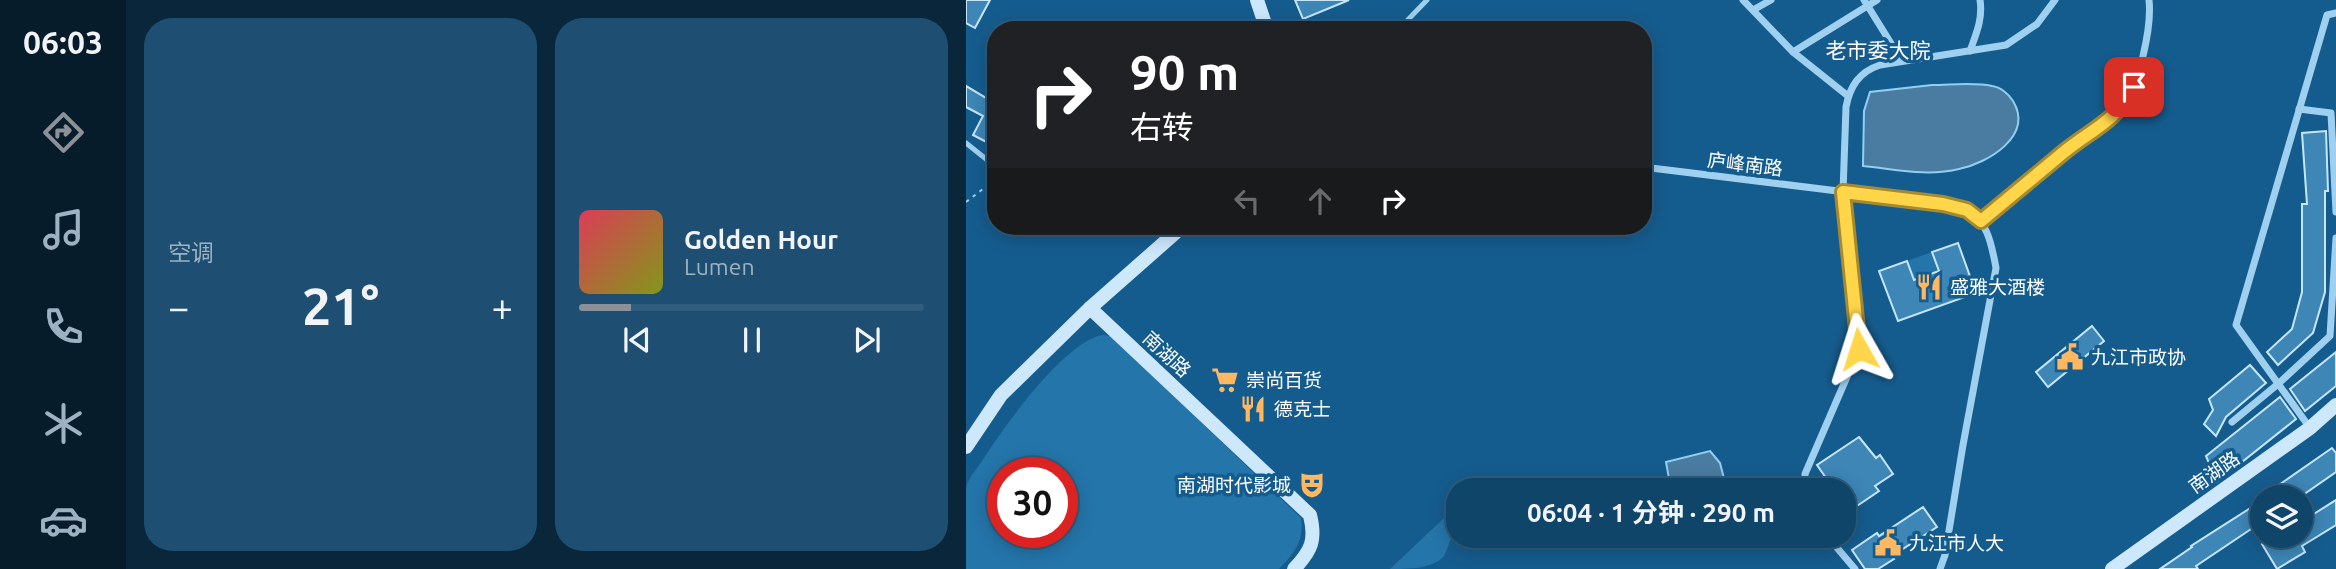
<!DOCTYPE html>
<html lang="zh">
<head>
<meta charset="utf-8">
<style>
  body { margin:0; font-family:Ubuntu,"Noto Sans SC",sans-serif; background:#1e4f72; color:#f1f3f6; height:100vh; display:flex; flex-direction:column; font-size:26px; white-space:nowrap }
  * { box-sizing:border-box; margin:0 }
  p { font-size:23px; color:#9cb1c1 }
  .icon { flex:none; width:38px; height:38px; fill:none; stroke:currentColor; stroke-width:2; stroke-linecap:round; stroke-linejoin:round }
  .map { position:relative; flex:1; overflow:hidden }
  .sheet { display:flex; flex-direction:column; gap:18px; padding:18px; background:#09263a; width:840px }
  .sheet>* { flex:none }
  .top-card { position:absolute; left:21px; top:21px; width:665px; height:214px; border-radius:28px; box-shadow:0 4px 18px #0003,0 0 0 2px #305d7e; background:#202124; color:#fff; overflow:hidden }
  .fabs { position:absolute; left:1284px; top:485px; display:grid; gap:14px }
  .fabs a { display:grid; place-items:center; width:63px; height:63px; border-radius:50%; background:#10456a; box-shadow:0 4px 18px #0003,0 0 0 2px #305d7e; font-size:35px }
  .speed { position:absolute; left:21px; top:457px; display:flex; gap:14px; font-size:35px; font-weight:700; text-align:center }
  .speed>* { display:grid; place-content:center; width:91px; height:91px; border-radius:50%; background:#10456a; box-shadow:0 4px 18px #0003,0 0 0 2px #305d7e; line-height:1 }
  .speed .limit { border:10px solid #d22; background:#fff; color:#111 }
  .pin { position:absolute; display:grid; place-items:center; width:60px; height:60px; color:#fff; margin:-30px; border-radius:14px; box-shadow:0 4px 10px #0006 }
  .me { position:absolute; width:77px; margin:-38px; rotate:354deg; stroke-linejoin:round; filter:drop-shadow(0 0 5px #0008) }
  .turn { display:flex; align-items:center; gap:24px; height:147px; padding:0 28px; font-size:32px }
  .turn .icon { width:91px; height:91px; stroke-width:2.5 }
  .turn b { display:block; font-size:49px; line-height:60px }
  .lanes { display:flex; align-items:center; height:66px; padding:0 28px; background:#0003; justify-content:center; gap:35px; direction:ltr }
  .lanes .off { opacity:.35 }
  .big { font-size:52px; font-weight:700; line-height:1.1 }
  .sheet .card { flex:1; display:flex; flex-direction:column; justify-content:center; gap:10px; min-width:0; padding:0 24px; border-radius:28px; background:#1e4f72 }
  .song { display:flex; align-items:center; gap:21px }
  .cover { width:84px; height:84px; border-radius:10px; background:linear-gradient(135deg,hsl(350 70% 55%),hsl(70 70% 35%)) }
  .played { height:7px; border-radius:4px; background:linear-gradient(90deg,#8c9099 15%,#305d7e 15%) }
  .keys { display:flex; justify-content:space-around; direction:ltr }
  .heat { display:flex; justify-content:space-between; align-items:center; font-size:38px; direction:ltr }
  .sheet .tiles { flex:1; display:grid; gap:18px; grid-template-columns:repeat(2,1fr) }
  .trip { position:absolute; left:480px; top:478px; width:410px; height:70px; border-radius:28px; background:#10456a; box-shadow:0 4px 18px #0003,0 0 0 2px #305d7e; font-weight:700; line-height:70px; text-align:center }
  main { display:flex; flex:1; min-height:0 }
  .menu { display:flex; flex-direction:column; width:126px; justify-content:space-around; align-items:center; background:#061c2a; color:#9cb1c1 }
  .menu .icon { width:49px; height:49px }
  .menu .current { color:#8c9099 }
  .menu b { font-size:32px; color:#f1f3f6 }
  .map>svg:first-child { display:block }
  .green { fill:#2475aa; fill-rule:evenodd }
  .water { fill:#497ca0; stroke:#92cef3; stroke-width:2 }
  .building { fill:#3d86b6; stroke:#c6e6fb; stroke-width:2 }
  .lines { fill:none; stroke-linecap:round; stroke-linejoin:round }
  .path { stroke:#a0d0f0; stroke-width:2; stroke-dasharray:3.5 5; stroke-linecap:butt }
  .lane { stroke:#a0d0f0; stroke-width:5 }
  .street { stroke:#a0d0f0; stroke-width:7 }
  .secondary { stroke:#cee8fb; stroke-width:14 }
  .route-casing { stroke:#a68a30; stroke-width:18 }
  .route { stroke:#ffd54a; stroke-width:12 }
  .labels { text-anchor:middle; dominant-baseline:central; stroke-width:7; stroke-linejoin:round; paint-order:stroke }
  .street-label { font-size:19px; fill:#fff; stroke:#155c8e }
  .poi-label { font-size:19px; fill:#fff; stroke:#155c8e; text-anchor:start }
  .neighbourhood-label { font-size:21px; fill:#fff; stroke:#155c8e }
</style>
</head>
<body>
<main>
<nav class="menu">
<b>06:03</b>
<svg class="icon current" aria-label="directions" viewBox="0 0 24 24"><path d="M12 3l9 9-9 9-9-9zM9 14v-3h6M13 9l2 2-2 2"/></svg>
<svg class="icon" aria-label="music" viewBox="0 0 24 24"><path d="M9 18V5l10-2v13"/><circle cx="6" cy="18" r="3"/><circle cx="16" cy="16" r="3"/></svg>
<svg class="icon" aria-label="phone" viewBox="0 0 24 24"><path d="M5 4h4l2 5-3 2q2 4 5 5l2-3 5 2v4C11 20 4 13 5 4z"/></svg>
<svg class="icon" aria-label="climate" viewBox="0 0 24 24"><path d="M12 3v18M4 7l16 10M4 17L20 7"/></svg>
<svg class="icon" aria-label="car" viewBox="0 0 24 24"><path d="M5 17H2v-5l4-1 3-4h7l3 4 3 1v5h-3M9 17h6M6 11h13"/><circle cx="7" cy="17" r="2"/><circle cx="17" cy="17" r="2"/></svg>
</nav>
<section class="sheet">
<div class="tiles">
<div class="card"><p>空调</p>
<div class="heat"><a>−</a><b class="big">21°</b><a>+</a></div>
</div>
<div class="card">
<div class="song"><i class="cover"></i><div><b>Golden Hour</b><p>Lumen</p></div></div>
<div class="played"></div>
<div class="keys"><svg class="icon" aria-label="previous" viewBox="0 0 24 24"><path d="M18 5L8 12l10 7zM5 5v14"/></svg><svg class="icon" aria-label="pause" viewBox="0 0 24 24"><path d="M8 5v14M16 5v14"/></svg><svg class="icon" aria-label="next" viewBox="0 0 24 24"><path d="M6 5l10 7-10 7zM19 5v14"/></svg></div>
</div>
</div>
</section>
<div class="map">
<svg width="1370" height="569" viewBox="0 0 1370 569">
  <rect width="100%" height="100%" fill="#155c8e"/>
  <g class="green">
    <polygon points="966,252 973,271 948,280 941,261"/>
    <path d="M136,335l9,1 190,182c3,23 -6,35 -22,51h-313c0,-23 0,-59 0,-80 1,-10 11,-20 16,-28 21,-33 81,-118 120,-126zM37,472h59v60h-59z"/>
    <path d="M492,505v25c-9,7 -9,17 -14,26 -11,13 -36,13 -54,13z"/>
  </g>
  <g class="water">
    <path d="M966,85c18,0 43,-3 60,1 8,1 17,8 21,15 21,35 -25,62 -54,68 -32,8 -64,0 -96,-3l1,-55 6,-19z"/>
    <polygon points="744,451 754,463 761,490 705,490 700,462"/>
  </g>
  <g class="building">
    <polygon points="0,0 24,0 9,28 0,23"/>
    <polygon points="329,0 383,0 337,19"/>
    <polygon points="30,85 30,147 7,135 17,116 0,107 0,86 22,99"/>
    <polygon points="1360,131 1362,191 1359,191 1359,292 1347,333 1312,365 1301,352 1326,329 1336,292 1336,204 1341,204 1336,133"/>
    <polygon points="992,243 1010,293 932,321 913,271 941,261 948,280 973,271 966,252"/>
    <polygon points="1126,326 1138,341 1082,387 1070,372"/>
    <polygon points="1370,352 1370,386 1339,411 1324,389"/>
    <polygon points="1284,365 1300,383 1260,417 1250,436 1238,424 1247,410 1243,399"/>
    <polygon points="1314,397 1330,419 1251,482 1240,456"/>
    <polygon points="893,437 910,458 914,455 927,474 909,486 913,491 888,508 884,503 877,508 877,490 859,490 854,483 860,478 851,465"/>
    <polygon points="1366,448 1370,453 1370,472 1334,497 1301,497 1312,489 1310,487"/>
    <polygon points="1297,500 1297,521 1230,566 1232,569 1194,569 1226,547 1225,546"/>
    <polygon points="1370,500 1370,525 1336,546 1339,552 1311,569 1296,544 1310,536 1335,536 1335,522"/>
    <polygon points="957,507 971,527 926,556 928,559 912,569 899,569 886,550 911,533 913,536"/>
  </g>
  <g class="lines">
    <polyline class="path" points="0,202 30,179"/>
    <g class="lane">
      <polyline points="432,30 461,0"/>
      <polyline points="0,143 30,167"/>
    </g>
    <g class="street">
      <polyline points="777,0 827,52 882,96"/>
      <polyline points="898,0 936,61"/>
      <polyline points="787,10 805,0"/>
      <path d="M1004,51c6,-17 13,-32 10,-51"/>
      <polyline points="827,52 911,0"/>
      <polyline points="1333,109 1365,113 1370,212"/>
      <path d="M677,167l300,37c7,1 16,2 22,5 23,10 27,38 31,59l-33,177 -18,110 -5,14"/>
      <path d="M1015,221c29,-24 57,-49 87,-71 17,-14 41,-24 55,-42 16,-23 29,-81 26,-108"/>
      <polyline points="1266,422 1312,384 1364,336 1370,238"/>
      <polyline points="1344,428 1270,325 1361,15 1370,13"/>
      <path d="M839,490v-16l54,-125 -16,-157 3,-85c4,-21 13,-35 34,-42l126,-20 31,-21 18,-24"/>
      <polyline points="861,536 889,569"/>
    </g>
    <g class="secondary">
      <polyline points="291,0 301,30"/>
      <path d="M124,308l220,207c6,25 2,35 -16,54"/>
      <polyline points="0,447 35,395 124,308 217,226"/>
      <polyline points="1146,569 1344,428 1370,405"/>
    </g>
  </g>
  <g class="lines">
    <g class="route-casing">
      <path id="route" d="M893,349l-16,-157 100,12 24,6 14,11c28,-23 55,-46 83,-69 31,-25 49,-28 70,-65"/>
    </g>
    <use href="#route" class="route"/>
  </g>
  <defs>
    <g id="restaurant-bare" transform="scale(2.1)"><path d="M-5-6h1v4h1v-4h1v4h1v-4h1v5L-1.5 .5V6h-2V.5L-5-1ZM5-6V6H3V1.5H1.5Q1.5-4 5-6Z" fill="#ffb85f" stroke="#155c8e" stroke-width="2.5" paint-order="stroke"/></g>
    <g id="civic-bare" transform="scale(2.1)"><path d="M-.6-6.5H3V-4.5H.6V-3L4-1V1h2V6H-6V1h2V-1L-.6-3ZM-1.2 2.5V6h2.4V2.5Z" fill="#ffb85f" stroke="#155c8e" stroke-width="2.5" paint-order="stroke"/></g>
    <g id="supermarket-bare" transform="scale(2.1)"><path d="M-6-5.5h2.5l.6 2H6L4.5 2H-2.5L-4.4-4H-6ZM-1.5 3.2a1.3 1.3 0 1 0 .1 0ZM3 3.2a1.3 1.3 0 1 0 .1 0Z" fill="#ffb85f" stroke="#155c8e" stroke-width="2.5" paint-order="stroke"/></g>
    <g id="theatre-bare" transform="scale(2.1)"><path d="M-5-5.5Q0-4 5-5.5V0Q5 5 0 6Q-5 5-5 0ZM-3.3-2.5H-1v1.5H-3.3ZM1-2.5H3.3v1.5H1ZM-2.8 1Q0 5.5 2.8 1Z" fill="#ffb85f" stroke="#155c8e" stroke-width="2.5" paint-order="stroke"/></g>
  </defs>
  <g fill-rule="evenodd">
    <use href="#restaurant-bare" x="963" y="287"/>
    <use href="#civic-bare" x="1104" y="357"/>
    <use href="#supermarket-bare" x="259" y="380"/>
    <use href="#restaurant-bare" x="287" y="409"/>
    <use href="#theatre-bare" x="346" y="485"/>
    <use href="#civic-bare" x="922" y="543"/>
  </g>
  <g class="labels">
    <g class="street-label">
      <text transform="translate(779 164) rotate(7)">庐峰南路</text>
      <text transform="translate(201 354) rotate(43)">南湖路</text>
      <text transform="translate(1248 472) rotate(-35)">南湖路</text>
    </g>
    <g class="poi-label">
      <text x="984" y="287">盛雅大酒楼</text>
      <text x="1125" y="357">九江市政协</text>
      <text x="280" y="380">崇尚百货</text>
      <text x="308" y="409">德克士</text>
      <text x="325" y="485" text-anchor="end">南湖时代影城</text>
      <text x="943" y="543">九江市人大</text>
    </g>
    <g class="neighbourhood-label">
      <text x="912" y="50">老市委大院</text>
    </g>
  </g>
</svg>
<div class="fabs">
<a><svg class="icon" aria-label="layers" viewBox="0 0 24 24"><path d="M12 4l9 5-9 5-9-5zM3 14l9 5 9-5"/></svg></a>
</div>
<div class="speed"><div class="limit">30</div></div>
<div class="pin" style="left:1168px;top:87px;background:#d93025"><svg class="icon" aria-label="arrive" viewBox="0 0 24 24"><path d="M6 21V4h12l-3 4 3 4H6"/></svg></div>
<svg class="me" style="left:893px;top:349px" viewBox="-20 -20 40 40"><path d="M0-17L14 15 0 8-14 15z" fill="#ffd54a" stroke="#fff" stroke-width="4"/></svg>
<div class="trip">06:04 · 1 分钟 · 290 m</div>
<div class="top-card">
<div class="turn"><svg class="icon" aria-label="right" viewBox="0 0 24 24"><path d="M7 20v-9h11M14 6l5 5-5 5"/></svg><div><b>90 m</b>右转</div></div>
<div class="lanes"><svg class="icon off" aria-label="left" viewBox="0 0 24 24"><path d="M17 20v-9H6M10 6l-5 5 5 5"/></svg><svg class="icon off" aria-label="ahead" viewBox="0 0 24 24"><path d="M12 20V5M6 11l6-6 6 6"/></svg><svg class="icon" aria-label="right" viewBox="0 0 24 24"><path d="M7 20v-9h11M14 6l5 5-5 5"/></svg></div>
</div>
</div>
</main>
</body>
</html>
